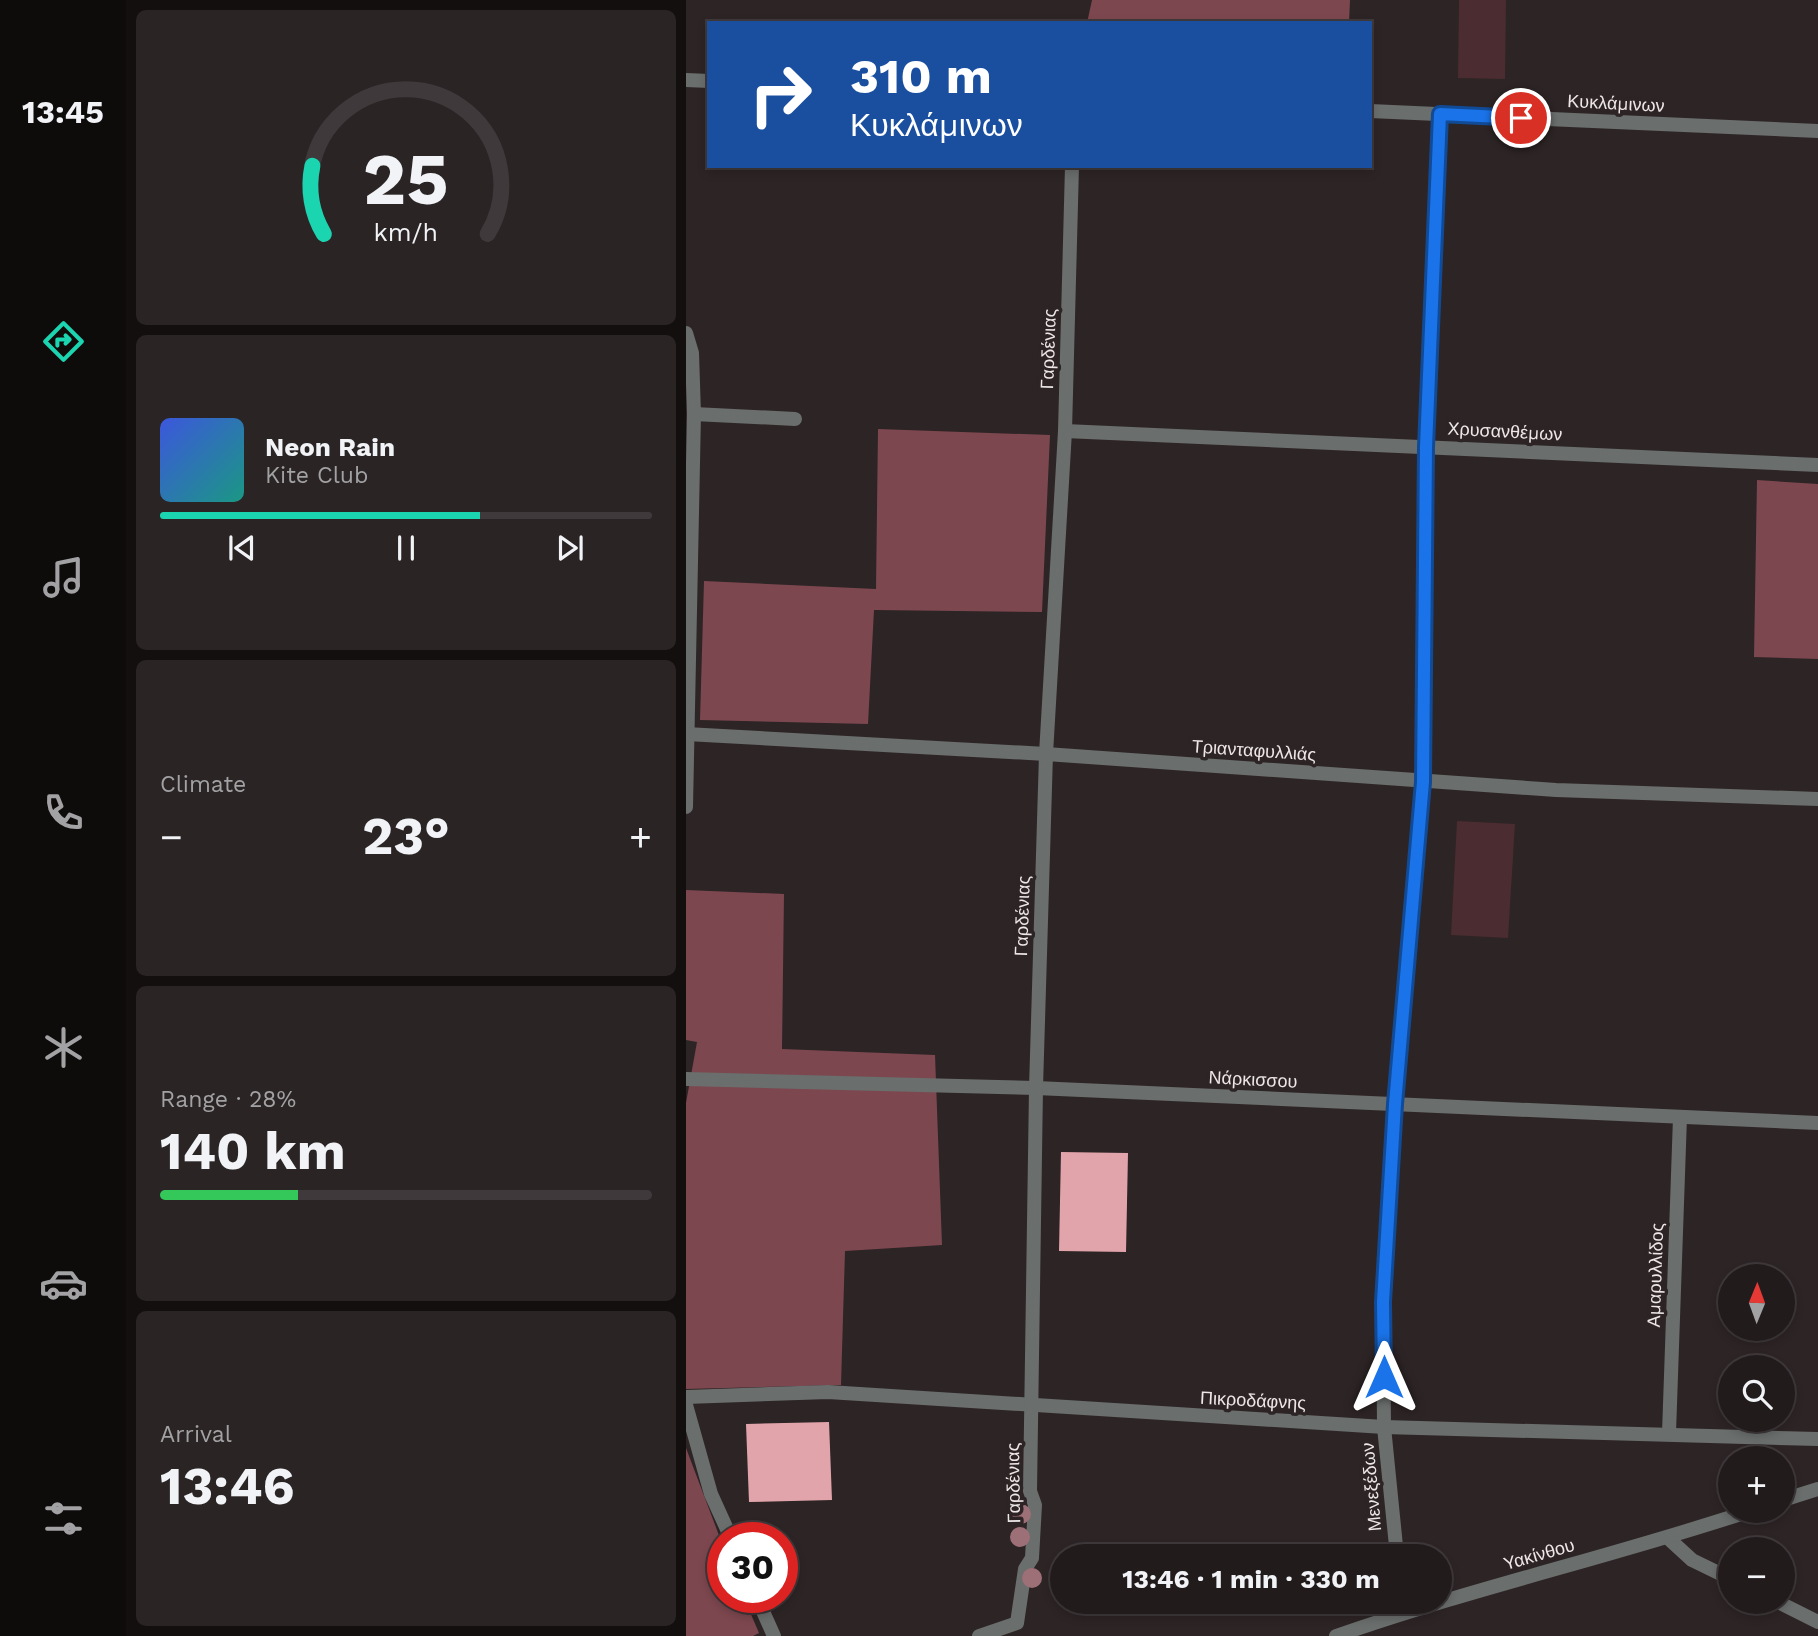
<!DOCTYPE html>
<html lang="en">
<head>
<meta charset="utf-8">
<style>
  body { margin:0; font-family:"Work Sans",sans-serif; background:#2a2425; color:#f1f3f6; height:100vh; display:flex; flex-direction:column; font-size:26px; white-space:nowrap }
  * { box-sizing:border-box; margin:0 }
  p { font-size:23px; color:#a2a1a3 }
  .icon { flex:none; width:38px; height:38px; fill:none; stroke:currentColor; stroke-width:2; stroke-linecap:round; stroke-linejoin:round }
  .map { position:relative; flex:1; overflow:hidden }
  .details { display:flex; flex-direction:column; gap:10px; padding:10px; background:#130f0f; width:560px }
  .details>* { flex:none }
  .hud { position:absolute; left:21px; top:21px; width:665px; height:147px; border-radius:0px; box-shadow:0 4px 10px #0003,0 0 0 2px #3f393b; background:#1a4fa0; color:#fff; overflow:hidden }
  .needle { width:46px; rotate:1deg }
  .controls { position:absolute; left:1032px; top:1264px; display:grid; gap:14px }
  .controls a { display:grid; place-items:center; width:77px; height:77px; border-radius:50%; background:#221b1c; box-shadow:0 4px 10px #0003,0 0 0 2px #3f393b; font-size:35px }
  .speed { position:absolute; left:21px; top:1522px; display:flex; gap:14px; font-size:35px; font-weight:700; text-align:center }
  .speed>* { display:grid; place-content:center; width:91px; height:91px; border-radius:50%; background:#221b1c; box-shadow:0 4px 10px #0003,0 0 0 2px #3f393b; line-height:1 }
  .speed .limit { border:10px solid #d22; background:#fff; color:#111 }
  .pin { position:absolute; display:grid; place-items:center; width:60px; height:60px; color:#fff; margin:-30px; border:4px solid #fff; border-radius:50%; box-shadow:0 2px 7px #0007 }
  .me { position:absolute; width:77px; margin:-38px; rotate:0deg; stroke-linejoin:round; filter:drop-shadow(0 0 5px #0008) }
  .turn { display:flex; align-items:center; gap:24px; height:147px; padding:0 28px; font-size:32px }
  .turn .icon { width:91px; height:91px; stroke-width:2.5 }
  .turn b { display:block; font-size:49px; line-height:60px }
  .big { font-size:52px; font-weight:700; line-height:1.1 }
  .details .tile { flex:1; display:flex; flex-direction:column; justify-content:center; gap:10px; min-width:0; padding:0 24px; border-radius:10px; background:#2a2425 }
  .details .dial { align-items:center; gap:0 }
  .dial svg { height:182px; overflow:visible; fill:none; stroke:#3f393b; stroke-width:7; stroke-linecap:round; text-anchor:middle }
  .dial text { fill:#f1f3f6; stroke:none }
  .song { display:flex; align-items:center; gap:21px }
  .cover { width:84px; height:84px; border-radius:10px; background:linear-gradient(135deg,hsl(230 70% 55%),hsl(170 70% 35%)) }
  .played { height:7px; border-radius:4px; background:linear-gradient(90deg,#1bd5b1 65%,#3f393b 65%) }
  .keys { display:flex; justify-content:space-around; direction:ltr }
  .heat { display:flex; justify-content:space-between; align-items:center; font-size:38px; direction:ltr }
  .charge { height:10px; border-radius:5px; background:linear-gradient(90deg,#34c759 28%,#3f393b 0) }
  .trip { position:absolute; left:364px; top:1544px; width:402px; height:70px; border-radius:35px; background:#221b1c; box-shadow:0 4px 10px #0003,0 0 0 2px #3f393b; font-weight:700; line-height:70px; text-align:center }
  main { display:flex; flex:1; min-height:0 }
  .tab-bar { display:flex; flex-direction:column; width:126px; justify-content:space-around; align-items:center; background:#0e0b0b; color:#a2a1a3 }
  .tab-bar .icon { width:49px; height:49px }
  .tab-bar .selected { color:#1bd5b1 }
  .tab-bar b { font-size:32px; color:#f1f3f6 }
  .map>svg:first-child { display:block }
  .green { fill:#4b2c30 }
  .forest { fill:#7d474f }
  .building { fill:#e2a4ab }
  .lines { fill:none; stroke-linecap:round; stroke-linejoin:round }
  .service { stroke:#6a6e6d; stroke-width:14 }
  .minor { stroke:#6a6e6d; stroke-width:14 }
  .tree { fill:#9c7076 }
  .route-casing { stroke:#114b97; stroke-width:18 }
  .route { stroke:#1a73e8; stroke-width:12 }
  .labels { text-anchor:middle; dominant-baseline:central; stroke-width:7; stroke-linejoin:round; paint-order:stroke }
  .street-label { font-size:18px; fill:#ede7e7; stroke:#2d2425 }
</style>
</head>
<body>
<main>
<nav class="tab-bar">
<b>13:45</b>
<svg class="icon selected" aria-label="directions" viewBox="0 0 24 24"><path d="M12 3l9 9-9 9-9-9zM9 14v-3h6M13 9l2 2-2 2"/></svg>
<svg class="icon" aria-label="music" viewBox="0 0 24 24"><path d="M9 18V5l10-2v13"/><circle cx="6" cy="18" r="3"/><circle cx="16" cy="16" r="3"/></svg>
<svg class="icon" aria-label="phone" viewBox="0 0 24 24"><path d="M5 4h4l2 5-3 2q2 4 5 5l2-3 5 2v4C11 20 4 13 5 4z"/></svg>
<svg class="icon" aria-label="climate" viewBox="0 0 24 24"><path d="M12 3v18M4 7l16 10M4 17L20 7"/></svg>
<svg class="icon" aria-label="car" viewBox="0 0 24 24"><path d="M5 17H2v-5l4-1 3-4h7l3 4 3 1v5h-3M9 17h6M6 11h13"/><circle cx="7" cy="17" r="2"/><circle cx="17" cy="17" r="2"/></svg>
<svg class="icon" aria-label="filters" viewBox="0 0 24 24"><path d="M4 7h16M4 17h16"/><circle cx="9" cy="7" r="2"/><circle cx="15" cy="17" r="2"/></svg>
</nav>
<section class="details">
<div class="tile dial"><svg viewBox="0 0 100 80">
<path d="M14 69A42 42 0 1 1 86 69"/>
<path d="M14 69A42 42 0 0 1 9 39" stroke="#1bd5b1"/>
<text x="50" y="56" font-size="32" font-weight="700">25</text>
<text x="50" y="72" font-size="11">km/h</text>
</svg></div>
<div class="tile">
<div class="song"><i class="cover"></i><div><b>Neon Rain</b><p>Kite Club</p></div></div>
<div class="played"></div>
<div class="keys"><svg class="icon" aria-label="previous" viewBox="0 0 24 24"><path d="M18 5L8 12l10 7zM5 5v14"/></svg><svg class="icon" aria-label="pause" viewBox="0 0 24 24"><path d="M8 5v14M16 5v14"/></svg><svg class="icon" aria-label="next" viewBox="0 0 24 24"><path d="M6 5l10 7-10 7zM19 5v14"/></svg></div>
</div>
<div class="tile"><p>Climate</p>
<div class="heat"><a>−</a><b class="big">23°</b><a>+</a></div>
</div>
<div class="tile"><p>Range · 28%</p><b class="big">140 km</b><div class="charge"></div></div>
<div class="tile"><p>Arrival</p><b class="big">13:46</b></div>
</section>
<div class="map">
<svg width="1132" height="1636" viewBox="0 0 1132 1636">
  <rect width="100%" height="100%" fill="#2d2425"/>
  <g class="green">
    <polygon points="773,0 820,0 819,79 772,78"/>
    <polygon points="771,821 829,824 822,938 765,935"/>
  </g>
  <g class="forest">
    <polygon points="406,0 664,0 663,23 401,23"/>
    <polygon points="192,429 364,435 356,612 188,610 182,724 14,720 18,581 190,589"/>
    <polygon points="1071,480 1132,484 1132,659 1068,657"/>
    <polygon points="0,890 98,894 96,1049 249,1055 256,1245 159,1251 155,1385 0,1389 0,1103 11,1042 0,1040"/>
    <polygon points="0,1448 37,1546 37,1598 58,1598 73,1633 67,1636 0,1636"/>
  </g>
  <g class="building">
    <polygon points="375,1152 442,1153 440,1252 373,1251"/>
    <polygon points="143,1422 146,1500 63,1502 60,1424"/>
  </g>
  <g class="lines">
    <polyline class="service" points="8,414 109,419"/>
    <g class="minor">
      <polyline points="0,80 23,81"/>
      <polyline points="684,111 1132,131"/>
      <polyline points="0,333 6,353 8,414 0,807"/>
      <polyline points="379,431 1132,465"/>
      <polyline points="0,734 360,754 870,790 1132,799"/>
      <polyline points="0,1079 350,1088 1132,1123"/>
      <polyline points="0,1397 142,1392 698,1427 1132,1439"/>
      <polyline points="0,1405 25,1494 45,1538"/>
      <polyline points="983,1433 994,1117"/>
      <polyline points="1097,1500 1132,1489"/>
      <polyline points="982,1538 1006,1560 1045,1579"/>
      <polyline points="711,1556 698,1427 697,1302 709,1104 737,782 740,447 754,114"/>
      <polyline points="71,1598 88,1636"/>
      <polyline points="1090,1601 1132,1622"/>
      <polyline points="293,1636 331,1623 339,1569 346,1558 349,1505 344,1491 350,1088 360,754 379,431 386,166"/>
      <path d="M650,1636c137,-48 279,-80 417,-126"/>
    </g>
  </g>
  <g class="tree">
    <circle cx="335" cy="1514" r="10"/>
    <circle cx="334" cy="1537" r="10"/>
    <circle cx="346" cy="1578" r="10"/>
  </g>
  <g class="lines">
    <g class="route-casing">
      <polyline id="route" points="698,1377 697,1302 709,1104 737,782 740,447 754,114 835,118"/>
    </g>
    <use href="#route" class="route"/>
  </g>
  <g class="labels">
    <g class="street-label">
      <text transform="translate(930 103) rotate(3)">Κυκλάμινων</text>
      <text transform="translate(362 349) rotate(-88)">Γαρδένιας</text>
      <text transform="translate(819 431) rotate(3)">Χρυσανθέμων</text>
      <text transform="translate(568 750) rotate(4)">Τριανταφυλλιάς</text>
      <text transform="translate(336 916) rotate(-88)">Γαρδένιας</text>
      <text transform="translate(567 1079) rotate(3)">Νάρκισσου</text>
      <text transform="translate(969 1275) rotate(-88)">Αμαρυλλίδος</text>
      <text transform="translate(567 1400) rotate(3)">Πικροδάφνης</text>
      <text transform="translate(327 1483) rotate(-91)">Γαρδένιας</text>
      <text transform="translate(685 1487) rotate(-95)">Μενεξέδων</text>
      <text transform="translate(853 1554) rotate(-16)">Υακίνθου</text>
    </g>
  </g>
</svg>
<div class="controls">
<a><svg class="needle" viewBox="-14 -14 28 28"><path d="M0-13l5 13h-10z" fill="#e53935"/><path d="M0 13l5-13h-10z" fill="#a2a1a3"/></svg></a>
<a><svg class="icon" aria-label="search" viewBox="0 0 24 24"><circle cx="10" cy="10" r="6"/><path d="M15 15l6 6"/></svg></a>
<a>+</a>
<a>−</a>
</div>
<div class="speed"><div class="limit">30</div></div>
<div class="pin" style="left:835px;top:118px;background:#d93025"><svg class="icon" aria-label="arrive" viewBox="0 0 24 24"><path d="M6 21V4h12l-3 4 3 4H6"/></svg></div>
<svg class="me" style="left:698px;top:1377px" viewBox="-20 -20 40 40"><path d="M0-17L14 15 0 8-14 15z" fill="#1a73e8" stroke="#fff" stroke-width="4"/></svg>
<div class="trip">13:46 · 1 min · 330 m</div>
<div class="hud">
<div class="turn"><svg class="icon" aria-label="right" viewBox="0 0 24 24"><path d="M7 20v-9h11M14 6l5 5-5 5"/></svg><div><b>310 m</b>Κυκλάμινων</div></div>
</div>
</div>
</main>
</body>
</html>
